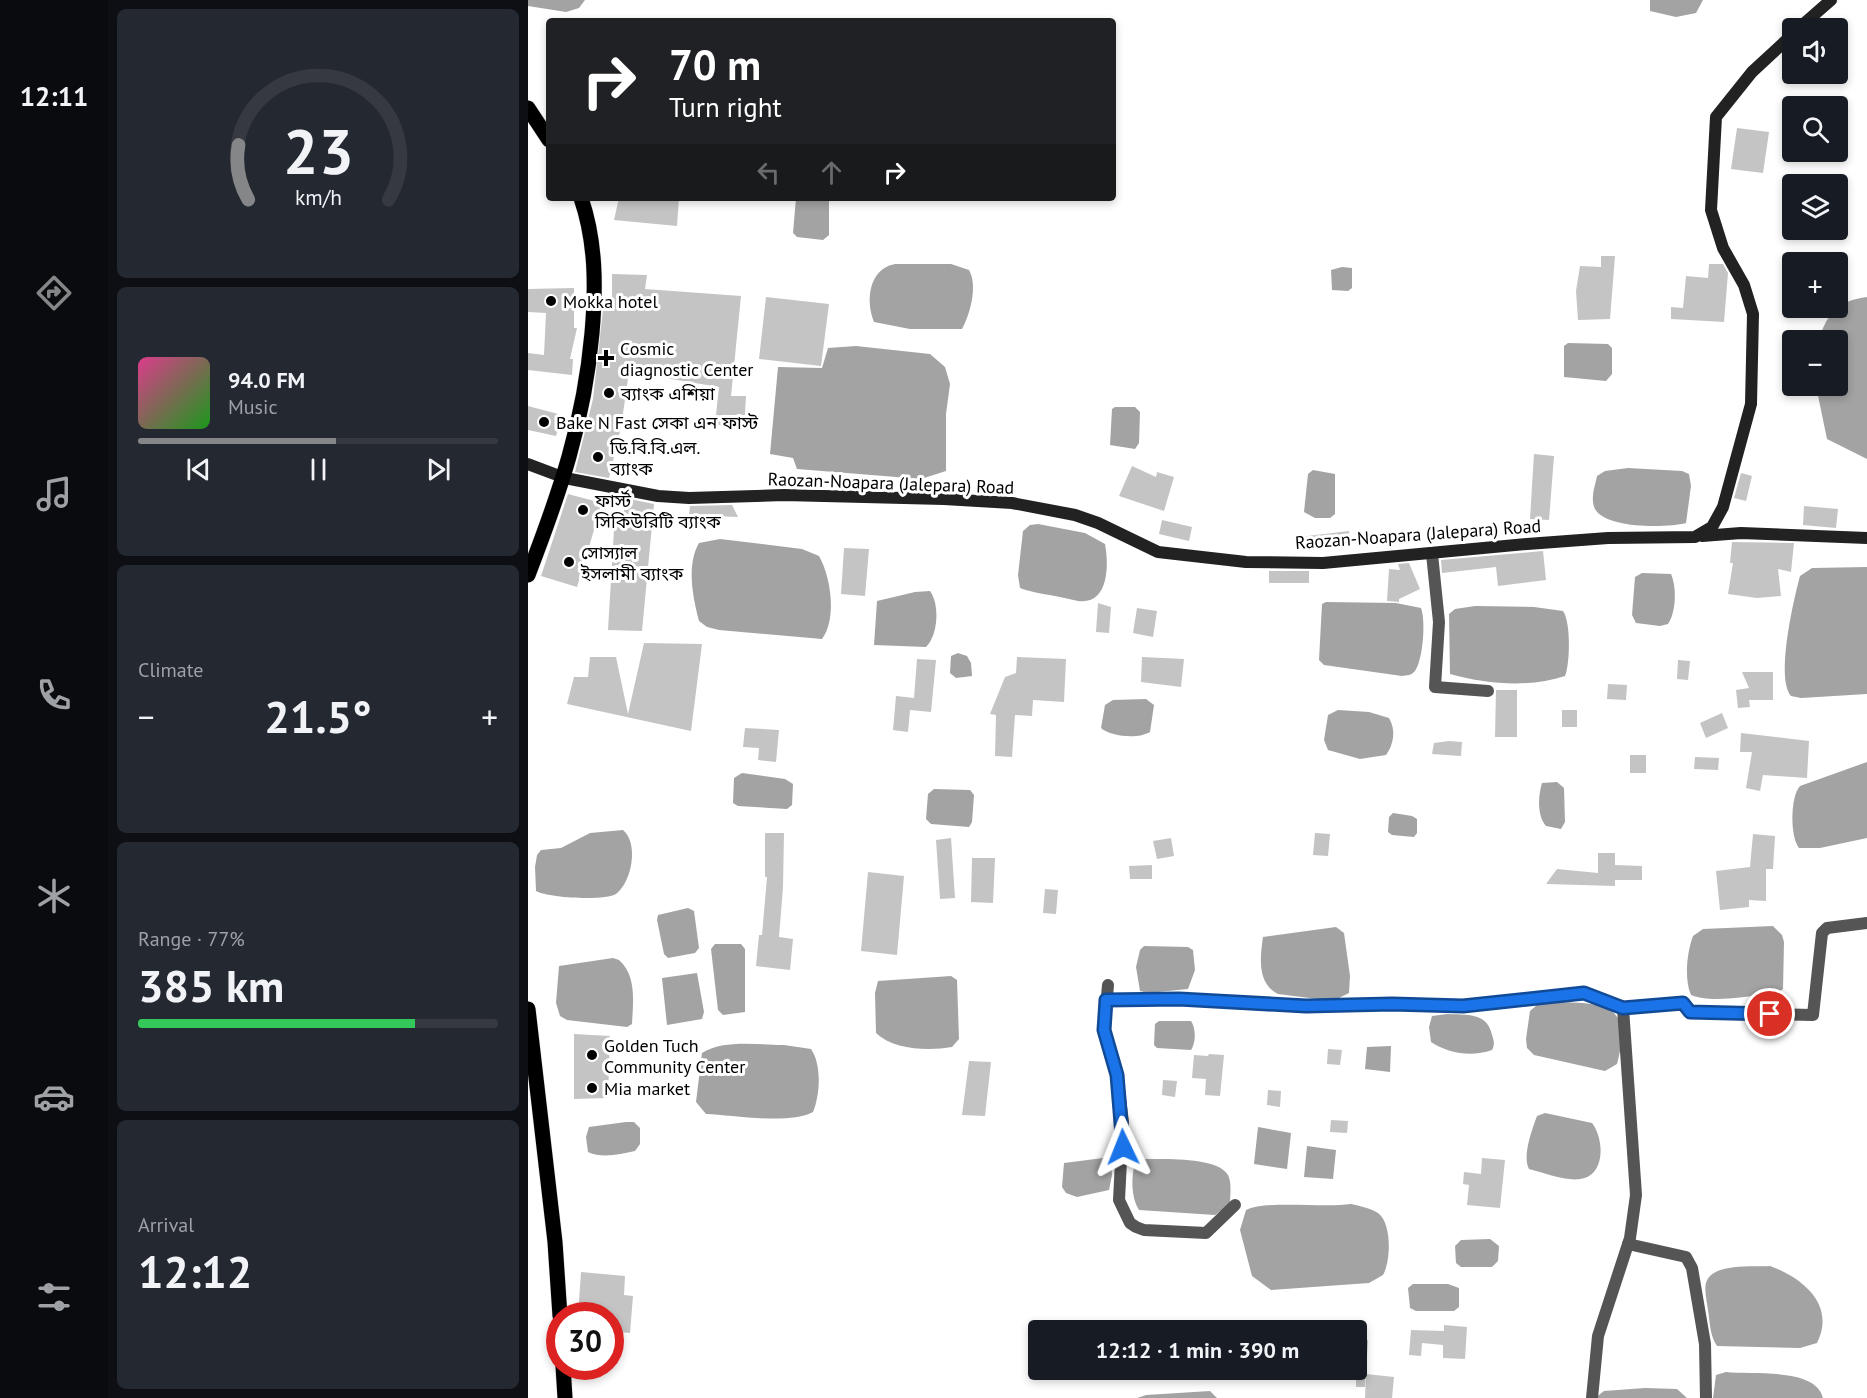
<!DOCTYPE html>
<html lang="en">
<head>
<meta charset="utf-8">
<style>
  body { margin:0; font-family:"PT Sans","Noto Sans Bengali",sans-serif; background:#242831; color:#f1f3f6; height:100vh; display:flex; flex-direction:column; font-size:22px; white-space:nowrap }
  * { box-sizing:border-box; margin:0 }
  p { font-size:20px; color:#9ea1a6 }
  .icon { flex:none; width:33px; height:33px; fill:none; stroke:currentColor; stroke-width:2; stroke-linecap:round; stroke-linejoin:round }
  .map { position:relative; flex:1; overflow:hidden }
  .sheet { display:flex; flex-direction:column; gap:9px; padding:9px; background:#0d0f14; width:420px }
  .sheet>* { flex:none }
  .banner { position:absolute; left:18px; top:18px; width:570px; height:183px; border-radius:6px; box-shadow:0 3px 9px #0003; background:#202124; color:#fff; overflow:hidden }
  .controls { position:absolute; left:1254px; top:18px; display:grid; gap:12px }
  .controls a { display:grid; place-items:center; width:66px; height:66px; border-radius:6px; background:#171b24; box-shadow:0 3px 9px #0003; font-size:30px }
  .speed { position:absolute; left:18px; top:1302px; display:flex; gap:12px; font-size:30px; font-weight:700; text-align:center }
  .speed>* { display:grid; place-content:center; width:78px; height:78px; border-radius:50%; background:#171b24; box-shadow:0 3px 9px #0003; line-height:1 }
  .speed .limit { border:9px solid #d22; background:#fff; color:#111 }
  .pin { position:absolute; display:grid; place-items:center; width:51px; height:51px; color:#fff; margin:-26px; border:3px solid #fff; border-radius:50%; box-shadow:0 2px 6px #0007 }
  .me { position:absolute; width:66px; margin:-33px; rotate:358deg; stroke-linejoin:round; filter:drop-shadow(0 0 4px #0008) }
  .turn { display:flex; align-items:center; gap:21px; height:126px; padding:0 24px; font-size:27px }
  .turn .icon { width:78px; height:78px; stroke-width:2.5 }
  .turn b { display:block; font-size:42px; line-height:51px }
  .lanes { display:flex; align-items:center; height:57px; padding:0 24px; background:#0003; justify-content:center; gap:30px; direction:ltr }
  .lanes .off { opacity:.35 }
  .big { font-size:45px; font-weight:700; line-height:1.1 }
  .sheet .widget { flex:1; display:flex; flex-direction:column; justify-content:center; gap:9px; min-width:0; padding:0 21px; border-radius:9px; background:#242831 }
  .sheet .dial { align-items:center; gap:0 }
  .dial svg { height:156px; overflow:visible; fill:none; stroke:#363941; stroke-width:7; stroke-linecap:round; text-anchor:middle }
  .dial text { fill:#f1f3f6; stroke:none }
  .song { display:flex; align-items:center; gap:18px }
  .cover { width:72px; height:72px; border-radius:9px; background:linear-gradient(135deg,hsl(330 70% 55%),hsl(120 70% 35%)) }
  .played { height:6px; border-radius:3px; background:linear-gradient(90deg,#858687 55%,#363941 55%) }
  .keys { display:flex; justify-content:space-around; direction:ltr }
  .heat { display:flex; justify-content:space-between; align-items:center; font-size:33px; direction:ltr }
  .charge { height:9px; border-radius:4px; background:linear-gradient(90deg,#34c759 77%,#363941 0) }
  .trip { position:absolute; left:500px; top:1320px; width:339px; height:60px; border-radius:6px; background:#171b24; box-shadow:0 3px 9px #0003; font-weight:700; line-height:60px; text-align:center }
  main { display:flex; flex:1; min-height:0 }
  .dock { display:flex; flex-direction:column; width:108px; justify-content:space-around; align-items:center; background:#090b0e; color:#9ea1a6 }
  .dock .icon { width:42px; height:42px }
  .dock .current { color:#858687 }
  .dock b { font-size:27px; color:#f1f3f6 }
  .map>svg:first-child { display:block }
  .water { fill:#a3a3a3 }
  .building { fill:#c4c4c4 }
  .lines { fill:none; stroke-linecap:round; stroke-linejoin:round }
  .primary-casing { stroke:#dbdbdb; stroke-width:16 }
  .street { stroke:#555; stroke-width:12 }
  .secondary { stroke:#222; stroke-width:12 }
  .primary { stroke:#000; stroke-width:15 }
  .route-casing { stroke:#114b97; stroke-width:15 }
  .route { stroke:#1a73e8; stroke-width:10 }
  .poi-dot { fill:#000; stroke:#fff; stroke-width:2 }
  .labels { text-anchor:middle; dominant-baseline:central; stroke-width:6; stroke-linejoin:round; paint-order:stroke }
  .poi-label { font-size:18px; fill:#000; stroke:#fff; text-anchor:start }
  .street-label { font-size:18px; fill:#000; stroke:#fff }
</style>
</head>
<body>
<main>
<nav class="dock">
<b>12:11</b>
<svg class="icon current" aria-label="directions" viewBox="0 0 24 24"><path d="M12 3l9 9-9 9-9-9zM9 14v-3h6M13 9l2 2-2 2"/></svg>
<svg class="icon" aria-label="music" viewBox="0 0 24 24"><path d="M9 18V5l10-2v13"/><circle cx="6" cy="18" r="3"/><circle cx="16" cy="16" r="3"/></svg>
<svg class="icon" aria-label="phone" viewBox="0 0 24 24"><path d="M5 4h4l2 5-3 2q2 4 5 5l2-3 5 2v4C11 20 4 13 5 4z"/></svg>
<svg class="icon" aria-label="climate" viewBox="0 0 24 24"><path d="M12 3v18M4 7l16 10M4 17L20 7"/></svg>
<svg class="icon" aria-label="car" viewBox="0 0 24 24"><path d="M5 17H2v-5l4-1 3-4h7l3 4 3 1v5h-3M9 17h6M6 11h13"/><circle cx="7" cy="17" r="2"/><circle cx="17" cy="17" r="2"/></svg>
<svg class="icon" aria-label="filters" viewBox="0 0 24 24"><path d="M4 7h16M4 17h16"/><circle cx="9" cy="7" r="2"/><circle cx="15" cy="17" r="2"/></svg>
</nav>
<section class="sheet">
<div class="widget dial"><svg viewBox="0 0 100 80">
<path d="M14 69A42 42 0 1 1 86 69"/>
<path d="M14 69A42 42 0 0 1 9 41" stroke="#858687"/>
<text x="50" y="56" font-size="32" font-weight="700">23</text>
<text x="50" y="72" font-size="11">km/h</text>
</svg></div>
<div class="widget">
<div class="song"><i class="cover"></i><div><b>94.0 FM</b><p>Music</p></div></div>
<div class="played"></div>
<div class="keys"><svg class="icon" aria-label="previous" viewBox="0 0 24 24"><path d="M18 5L8 12l10 7zM5 5v14"/></svg><svg class="icon" aria-label="pause" viewBox="0 0 24 24"><path d="M8 5v14M16 5v14"/></svg><svg class="icon" aria-label="next" viewBox="0 0 24 24"><path d="M6 5l10 7-10 7zM19 5v14"/></svg></div>
</div>
<div class="widget"><p>Climate</p>
<div class="heat"><a>−</a><b class="big">21.5°</b><a>+</a></div>
</div>
<div class="widget"><p>Range · 77%</p><b class="big">385 km</b><div class="charge"></div></div>
<div class="widget"><p>Arrival</p><b class="big">12:12</b></div>
</section>
<div class="map">
<svg width="1339" height="1398" viewBox="0 0 1339 1398">
  <rect width="100%" height="100%" fill="#fff"/>
  <g class="water">
    <polygon points="0,0 57,0 51,8 38,12 0,6"/>
    <polygon points="1122,0 1175,0 1168,13 1148,17 1122,11"/>
    <polygon points="268,198 301,198 301,235 295,240 269,237 265,233"/>
    <path d="M367,264h56l18,6c9,16 1,44 -7,59h-52l-36,-7c-9,-22 -5,-53 21,-58z"/>
    <polygon points="814,267 824,268 824,288 820,291 804,290 803,270"/>
    <path d="M1339,297v162l-40,-20 -11,-53h22v-46h-19c7,-26 21,-40 48,-43z"/>
    <polygon points="1040,343 1080,344 1084,348 1084,374 1078,381 1036,377 1036,346"/>
    <polygon points="328,346 402,354 417,367 422,384 418,414 418,471 393,479 269,469 265,458 242,454 250,367 294,368 300,348"/>
    <polygon points="587,407 607,407 612,412 611,443 607,449 582,445 584,409"/>
    <path d="M1100,468l54,3 7,3 2,12 -5,37c-19,5 -80,6 -91,-14 -5,-10 0,-23 2,-33l8,-5z"/>
    <polygon points="785,470 807,474 807,514 802,518 787,518 776,512 780,474"/>
    <path d="M510,524l47,9 20,11c4,21 4,61 -27,57 -6,-1 -12,-3 -18,-4 -14,-3 -27,-4 -40,-9l-2,-13 5,-44 7,-6z"/>
    <path d="M192,539l82,10 17,7c12,21 18,63 3,83l-103,-9 -12,-3 -8,-6c-6,-23 -13,-56 0,-78z"/>
    <path d="M1339,567v127l-66,4 -10,-2c-16,-18 3,-98 9,-120l12,-8z"/>
    <path d="M1114,573l29,1c6,14 5,38 -3,50l-8,2 -24,-3 -4,-8 3,-38z"/>
    <path d="M402,591c10,14 8,44 -4,56l-52,-2 3,-44 38,-9z"/>
    <path d="M798,602l70,1 25,5c5,13 2,52 -6,63 -4,5 -8,4 -13,5l-78,-11 -5,-5 3,-56z"/>
    <path d="M947,606l59,1 29,4c8,11 7,53 2,65 -35,12 -80,8 -115,-2l-1,-60 6,-5z"/>
    <polygon points="430,653 439,656 443,663 444,676 428,678 422,673 423,656"/>
    <path d="M618,699l8,6 -4,27c-11,7 -39,5 -49,-4l4,-23 8,-5z"/>
    <path d="M810,710l31,2 20,6c7,12 5,26 -3,37l-26,4 -32,-9 -4,-10 4,-25z"/>
    <path d="M1339,762v76l-47,10h-21c-9,-11 -9,-51 1,-62z"/>
    <polygon points="214,773 257,779 265,784 264,805 259,809 210,806 205,803 206,778"/>
    <path d="M1029,782l7,6 1,34 -4,7 -15,-3c-9,-10 -8,-30 -4,-43z"/>
    <polygon points="406,789 442,790 446,795 444,822 441,827 403,824 398,819 400,794"/>
    <polygon points="865,813 884,816 889,819 889,833 886,837 864,835 860,832 861,817"/>
    <path d="M95,830c16,13 9,52 -7,64 -11,7 -68,4 -80,-3l-1,-24 2,-12 4,-5 20,-2 29,-15z"/>
    <polygon points="160,908 166,911 171,948 167,953 140,958 136,954 129,920 130,915"/>
    <path d="M1245,926l9,9 2,7 -1,47 -6,4c-24,2 -65,11 -86,2 -7,-16 -4,-43 2,-59l10,-7z"/>
    <path d="M808,927l8,6 6,43 -1,17 -16,8 -55,-7c-21,-10 -18,-37 -15,-57z"/>
    <polygon points="187,944 213,944 217,949 217,1012 195,1015 190,1010 183,949"/>
    <polygon points="616,946 660,947 665,950 667,970 660,989 620,993 612,991 608,967 612,950"/>
    <path d="M85,958l6,2c18,16 14,42 13,64l-5,3 -60,-7 -7,-4 -4,-13 3,-37z"/>
    <polygon points="169,973 176,1012 174,1019 139,1025 134,978"/>
    <path d="M423,976l6,4 2,59 -7,8c-23,4 -59,3 -76,-14l-1,-40 3,-12z"/>
    <path d="M1028,1002c50,1 77,2 61,62l-12,7 -71,-16 -7,-7 -1,-9 4,-28 7,-6z"/>
    <path d="M919,1014c20,1 40,-2 45,21 2,6 3,9 0,15 -20,7 -43,4 -61,-8l-2,-15 3,-11z"/>
    <path d="M631,1021h32c5,7 5,22 0,29l-34,-2 -3,-3 1,-21z"/>
    <path d="M256,1045l27,4c11,16 9,46 2,63 -24,13 -80,3 -107,2l-10,-12 6,-49c21,-14 58,-8 82,-8z"/>
    <polygon points="863,1046 862,1072 837,1069 839,1047"/>
    <path d="M1017,1113l47,10c7,9 10,24 8,35 -7,36 -46,17 -71,11 -7,-13 3,-39 8,-53z"/>
    <path d="M98,1122h8l6,6v16l-5,7c-15,3 -32,8 -47,1l-2,-15 3,-10z"/>
    <polygon points="730,1127 763,1133 759,1169 726,1164"/>
    <polygon points="779,1146 808,1150 805,1179 776,1177"/>
    <polygon points="583,1157 584,1175 581,1190 549,1197 538,1193 534,1187 536,1163"/>
    <path d="M618,1159c19,0 72,-2 82,16 4,8 2,20 2,29l-15,11 -76,-5c-8,-12 -8,-34 -4,-47z"/>
    <path d="M823,1204c9,2 19,4 27,9 14,10 13,48 5,62l-14,8 -98,7 -19,-14 -12,-46 6,-20c20,-10 77,-2 105,-6z"/>
    <polygon points="962,1239 971,1246 970,1261 964,1267 933,1267 928,1263 927,1246 933,1240"/>
    <path d="M1242,1266c33,12 66,39 47,77l-17,5 -83,-2c-7,-10 -7,-23 -9,-36 -1,-8 -4,-20 -2,-27 6,-21 48,-16 64,-17z"/>
    <polygon points="885,1284 920,1284 931,1288 931,1307 926,1311 888,1311 882,1308 880,1288"/>
    <path d="M1198,1372c26,3 90,-5 97,26h-110l3,-23z"/>
    <polygon points="1117,1388 1149,1389 1159,1398 1067,1398 1076,1391"/>
    <polygon points="682,1391 689,1398 609,1398 618,1395"/>
  </g>
  <g class="building">
    <polygon points="1209,128 1241,132 1235,173 1203,169"/>
    <polygon points="91,198 151,198 149,226 86,220"/>
    <polygon points="1073,256 1087,256 1082,319 1050,320 1048,291 1052,266 1073,267"/>
    <polygon points="1181,264 1195,264 1200,273 1196,322 1143,319 1143,307 1155,308 1158,276 1180,278"/>
    <polygon points="84,274 119,275 117,289 213,296 203,396 218,396 216,430 187,424 191,387 101,372 93,427 81,478 47,472 65,399 76,301 84,302"/>
    <polygon points="46,288 46,328 49,328 42,359 45,359 44,375 0,370 0,353 16,355 18,313 0,312 0,289"/>
    <polygon points="238,297 301,304 293,366 231,359"/>
    <polygon points="0,406 34,415 28,436 0,430"/>
    <polygon points="1006,454 1026,456 1021,520 1002,519"/>
    <polygon points="604,466 628,477 629,472 646,477 636,511 591,496"/>
    <polygon points="1213,473 1224,476 1218,501 1206,498"/>
    <polygon points="40,494 74,503 49,587 13,576"/>
    <polygon points="97,498 126,504 114,631 80,630 87,513 96,511"/>
    <polygon points="204,505 210,517 161,515 162,506"/>
    <polygon points="1276,506 1310,509 1308,528 1275,525"/>
    <polygon points="634,520 664,527 661,541 631,534"/>
    <polygon points="821,531 822,545 773,550 771,537"/>
    <polygon points="1204,542 1266,543 1263,572 1250,569 1253,596 1229,598 1200,594 1205,563 1202,563"/>
    <polygon points="316,548 341,549 337,596 313,594"/>
    <polygon points="1015,551 1018,580 970,586 968,567 914,573 913,560"/>
    <polygon points="881,563 892,589 871,599 871,602 859,601 861,569 872,570 870,564"/>
    <rect x="741" y="571" width="40" height="12"/>
    <polygon points="570,603 583,607 581,633 568,632"/>
    <polygon points="609,608 629,611 625,637 605,633"/>
    <polygon points="116,643 174,644 163,731 39,704 46,677 60,677 62,657 88,657 100,714"/>
    <polygon points="489,657 538,659 536,702 505,700 504,716 487,715 484,757 467,756 468,715 462,714 477,677 488,673"/>
    <polygon points="614,657 656,659 653,687 613,682"/>
    <polygon points="389,659 408,660 403,712 382,710 380,732 365,730 368,696 386,698"/>
    <polygon points="1150,660 1162,661 1160,680 1149,679"/>
    <polygon points="1214,672 1245,672 1245,700 1221,700 1222,707 1210,708 1208,690 1221,688"/>
    <polygon points="1080,684 1099,685 1098,700 1079,699"/>
    <polygon points="968,690 989,690 989,737 967,737"/>
    <rect x="1034" y="710" width="15" height="17"/>
    <polygon points="1194,713 1200,728 1178,738 1172,723"/>
    <polygon points="217,728 251,730 248,762 230,760 231,748 215,747"/>
    <polygon points="1213,733 1281,741 1279,778 1235,775 1232,791 1218,788 1224,752 1212,752"/>
    <polygon points="921,741 934,742 933,756 904,754 906,743"/>
    <rect x="1102" y="755" width="16" height="18"/>
    <polygon points="1167,757 1191,758 1190,770 1166,769"/>
    <polygon points="237,833 256,833 255,887 251,937 265,939 262,970 228,966 231,935 234,935 239,877 237,877"/>
    <polygon points="787,833 802,834 800,856 785,855"/>
    <polygon points="1225,834 1247,836 1245,869 1238,869 1238,901 1221,900 1221,907 1192,910 1188,871 1222,867"/>
    <polygon points="423,838 427,898 412,899 408,840"/>
    <polygon points="643,838 646,856 629,859 625,841"/>
    <polygon points="1070,853 1087,853 1087,865 1114,866 1114,880 1087,880 1087,886 1018,884 1029,869 1070,873"/>
    <polygon points="444,858 467,858 465,903 443,902"/>
    <polygon points="624,865 624,879 602,879 601,866"/>
    <polygon points="340,872 376,876 369,955 333,951"/>
    <polygon points="517,889 530,890 528,914 515,913"/>
    <polygon points="46,1034 82,1036 80,1098 46,1099"/>
    <polygon points="800,1049 814,1050 812,1065 799,1064"/>
    <polygon points="681,1054 696,1055 692,1096 677,1095 678,1079 664,1078 666,1055 680,1056"/>
    <polygon points="441,1061 463,1062 457,1116 434,1115"/>
    <polygon points="635,1080 649,1081 647,1097 634,1095"/>
    <polygon points="740,1090 753,1091 752,1107 739,1105"/>
    <polygon points="803,1120 820,1121 819,1133 802,1132"/>
    <polygon points="954,1158 977,1160 972,1208 939,1205 941,1185 935,1184 936,1172 953,1174"/>
    <polygon points="53,1272 97,1276 96,1295 105,1296 102,1333 82,1331 82,1316 50,1316"/>
    <polygon points="916,1325 939,1327 937,1359 915,1358 915,1345 894,1343 893,1356 881,1355 883,1330 916,1331"/>
    <polygon points="828,1339 840,1340 837,1387 828,1387"/>
    <polygon points="838,1374 866,1377 864,1398 837,1398"/>
  </g>
  <g class="lines">
    <g class="primary-casing">
      <g id="primary">
        <polyline points="0,108 21,140"/>
        <path d="M0,575c32,-83 56,-152 64,-242 4,-46 4,-91 -11,-135"/>
        <polyline points="0,1009 27,1242 32,1316"/>
        <polyline points="35,1366 37,1398"/>
      </g>
    </g>
    <g class="street">
      <polyline points="904,554 911,622 907,687 960,691"/>
      <polyline points="580,985 576,1030 589,1075 595,1122 591,1200 602,1223 608,1227 616,1230 678,1233 707,1205"/>
      <polyline points="578,1000 651,999 778,1006 865,1004 935,1006 1056,993 1095,1008 1155,1003 1162,1012 1285,1015 1294,933 1299,928 1339,923"/>
      <polyline points="1100,1244 1158,1257 1164,1268 1177,1344 1178,1398"/>
      <polyline points="1064,1398 1070,1336 1102,1238 1108,1195 1095,1008"/>
    </g>
    <g class="secondary">
      <polyline points="1271,28 1303,0"/>
      <polyline points="0,464 37,478 130,496 161,498 256,495 416,499 484,503 547,515 570,523 630,552 718,562 795,563 999,544 1080,538 1167,537 1184,527 1195,507 1223,404 1225,314 1216,285 1195,248 1183,210 1188,117 1224,72 1264,35"/>
      <polyline points="1174,536 1213,533 1339,538"/>
    </g>
    <use href="#primary" class="primary"/>
  </g>
  <g class="lines">
    <g class="route-casing">
      <polyline id="route" points="595,1147 589,1075 576,1030 578,1000 651,999 778,1006 864,1004 935,1006 1056,993 1095,1008 1155,1003 1162,1012 1242,1014"/>
    </g>
    <use href="#route" class="route"/>
  </g>
  <g class="poi-dot">
    <circle cx="23" cy="301" r="6"/>
    <path d="M75 349h6v6h6v6h-6v6h-6v-6h-6v-6h6z"/>
    <circle cx="81" cy="393" r="6"/>
    <circle cx="16" cy="422" r="6"/>
    <circle cx="70" cy="457" r="6"/>
    <circle cx="55" cy="510" r="6"/>
    <circle cx="41" cy="562" r="6"/>
    <circle cx="64" cy="1055" r="6"/>
    <circle cx="64" cy="1088" r="6"/>
  </g>
  <g class="labels">
    <g class="poi-label">
      <text x="35" y="301">Mokka hotel</text>
      <text x="92" y="348">Cosmic<tspan x="92" dy="21">diagnostic Center</tspan></text>
      <text x="93" y="393">ব্যাংক এশিয়া</text>
      <text x="28" y="422">Bake N Fast সেকা এন ফাস্ট</text>
      <text x="82" y="447">ডি.বি.বি.এল.<tspan x="82" dy="21">ব্যাংক</tspan></text>
      <text x="67" y="500">ফার্স্ট<tspan x="67" dy="21">সিকিউরিটি ব্যাংক</tspan></text>
      <text x="53" y="552">সোস্যাল<tspan x="53" dy="21">ইসলামী ব্যাংক</tspan></text>
      <text x="76" y="1045">Golden Tuch<tspan x="76" dy="21">Community Center</tspan></text>
      <text x="76" y="1088">Mia market</text>
    </g>
    <g class="street-label">
      <text transform="translate(363 483) rotate(2)">Raozan-Noapara (Jalepara) Road</text>
      <text transform="translate(890 534) rotate(-4)">Raozan-Noapara (Jalepara) Road</text>
    </g>
  </g>
</svg>
<div class="controls">
<a><svg class="icon" aria-label="sound" viewBox="0 0 24 24"><path d="M4 9h4l5-4v14l-5-4H4zM17 9q2 3 0 6"/></svg></a>
<a><svg class="icon" aria-label="search" viewBox="0 0 24 24"><circle cx="10" cy="10" r="6"/><path d="M15 15l6 6"/></svg></a>
<a><svg class="icon" aria-label="layers" viewBox="0 0 24 24"><path d="M12 4l9 5-9 5-9-5zM3 14l9 5 9-5"/></svg></a>
<a>+</a>
<a>−</a>
</div>
<div class="speed"><div class="limit">30</div></div>
<div class="pin" style="left:1242px;top:1014px;background:#d93025"><svg class="icon" aria-label="arrive" viewBox="0 0 24 24"><path d="M6 21V4h12l-3 4 3 4H6"/></svg></div>
<svg class="me" style="left:595px;top:1147px" viewBox="-20 -20 40 40"><path d="M0-17L14 15 0 8-14 15z" fill="#1a73e8" stroke="#fff" stroke-width="4"/></svg>
<div class="trip">12:12 · 1 min · 390 m</div>
<div class="banner">
<div class="turn"><svg class="icon" aria-label="right" viewBox="0 0 24 24"><path d="M7 20v-9h11M14 6l5 5-5 5"/></svg><div><b>70 m</b>Turn right</div></div>
<div class="lanes"><svg class="icon off" aria-label="left" viewBox="0 0 24 24"><path d="M17 20v-9H6M10 6l-5 5 5 5"/></svg><svg class="icon off" aria-label="ahead" viewBox="0 0 24 24"><path d="M12 20V5M6 11l6-6 6 6"/></svg><svg class="icon" aria-label="right" viewBox="0 0 24 24"><path d="M7 20v-9h11M14 6l5 5-5 5"/></svg></div>
</div>
</div>
</main>
</body>
</html>
